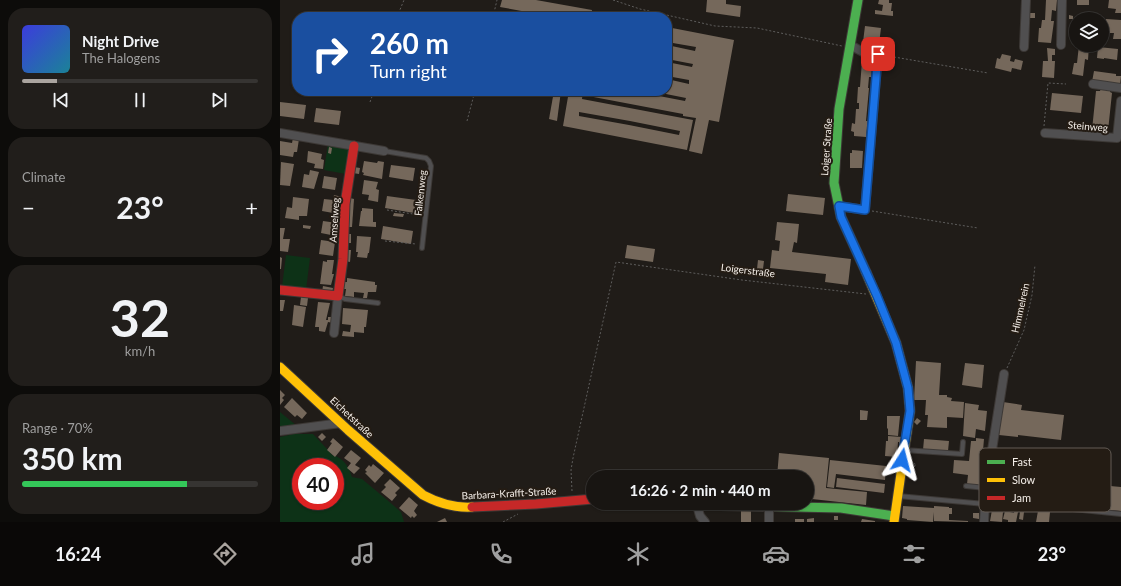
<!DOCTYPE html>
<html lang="en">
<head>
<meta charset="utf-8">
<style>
  body { margin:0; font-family:Lato,sans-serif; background:#211e1b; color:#f1f3f6; height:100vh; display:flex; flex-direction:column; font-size:15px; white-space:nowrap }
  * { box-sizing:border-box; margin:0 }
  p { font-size:13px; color:#9f9f9f }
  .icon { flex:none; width:22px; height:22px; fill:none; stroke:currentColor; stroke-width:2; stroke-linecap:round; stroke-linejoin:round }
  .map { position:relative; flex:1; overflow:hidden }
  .side { display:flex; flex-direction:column; gap:8px; padding:8px; background:#0d0c0a; width:280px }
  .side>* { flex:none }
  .hud { position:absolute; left:12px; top:12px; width:380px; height:84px; border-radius:16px; box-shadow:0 1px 3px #0004,0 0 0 1px #363432; background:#1a4fa0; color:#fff; overflow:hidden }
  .buttons { position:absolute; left:789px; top:12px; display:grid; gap:8px }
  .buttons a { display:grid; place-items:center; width:40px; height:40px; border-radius:50%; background:#181512; box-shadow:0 1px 3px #0004,0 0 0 1px #363432; font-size:20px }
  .speed { position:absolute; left:12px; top:458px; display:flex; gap:8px; font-size:20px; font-weight:700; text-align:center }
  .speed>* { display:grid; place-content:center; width:52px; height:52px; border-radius:50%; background:#181512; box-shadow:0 1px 3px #0004,0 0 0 1px #363432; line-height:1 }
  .speed .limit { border:6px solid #d22; background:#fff; color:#111 }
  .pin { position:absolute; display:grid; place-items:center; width:34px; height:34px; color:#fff; margin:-17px; border-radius:8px; box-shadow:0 2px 6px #0006 }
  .me { position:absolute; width:44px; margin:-22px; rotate:9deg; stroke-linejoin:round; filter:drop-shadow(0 0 3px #0008) }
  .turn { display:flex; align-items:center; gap:14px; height:84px; padding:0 12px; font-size:18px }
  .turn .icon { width:52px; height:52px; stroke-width:2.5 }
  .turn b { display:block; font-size:28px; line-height:34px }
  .big { font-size:30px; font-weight:700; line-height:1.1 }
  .side .widget { flex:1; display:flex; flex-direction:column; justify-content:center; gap:6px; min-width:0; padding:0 14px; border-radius:16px; background:#211e1b }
  .side .dial { align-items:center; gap:0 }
  .dial b { font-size:52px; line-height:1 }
  .song { display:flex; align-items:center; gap:12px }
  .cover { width:48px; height:48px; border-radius:6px; background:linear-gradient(135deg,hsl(240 70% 55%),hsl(190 70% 35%)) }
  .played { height:4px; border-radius:2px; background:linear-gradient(90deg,#aaa49f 15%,#363432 15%) }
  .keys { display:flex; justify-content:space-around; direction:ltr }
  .heat { display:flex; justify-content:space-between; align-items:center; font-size:22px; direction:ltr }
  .charge { height:6px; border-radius:3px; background:linear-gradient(90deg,#34c759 70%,#363432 0) }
  .trip { position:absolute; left:306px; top:470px; width:228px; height:40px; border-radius:20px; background:#181512; box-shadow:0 1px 3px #0004,0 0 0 1px #363432; font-weight:700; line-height:40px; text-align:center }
  .tab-bar { display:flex; height:64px; justify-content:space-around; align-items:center; background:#0a0807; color:#9f9f9f }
  .tab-bar .icon { width:28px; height:28px }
  .tab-bar .active { color:#aaa49f }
  .tab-bar b { font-size:18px; color:#f1f3f6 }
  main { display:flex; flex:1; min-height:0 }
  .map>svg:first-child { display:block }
  .green { fill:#0d3217; fill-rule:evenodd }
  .building { fill:#75685b; fill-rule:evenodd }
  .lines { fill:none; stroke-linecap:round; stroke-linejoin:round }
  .lane-casing { stroke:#3d3936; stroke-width:6 }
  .street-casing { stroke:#3d3936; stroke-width:10 }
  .fast-casing { stroke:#3d3936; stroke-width:11 }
  .slow-casing { stroke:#3d3936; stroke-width:11 }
  .jam-casing { stroke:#3d3936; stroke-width:11 }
  .path { stroke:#5e5d5c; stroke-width:1; stroke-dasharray:2 2; stroke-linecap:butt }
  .lane { stroke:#504f50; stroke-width:4 }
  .street { stroke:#504f50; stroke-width:8 }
  .fast { stroke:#4caf50; stroke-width:9 }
  .slow { stroke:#ffc107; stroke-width:9 }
  .jam { stroke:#c62828; stroke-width:9 }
  .route-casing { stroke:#114b97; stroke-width:10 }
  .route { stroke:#1a73e8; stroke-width:7 }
  .labels { text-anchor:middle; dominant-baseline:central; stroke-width:4; stroke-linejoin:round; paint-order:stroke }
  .street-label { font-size:10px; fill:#f4eee8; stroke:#241c14 }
  .key { fill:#241c14; stroke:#625b54; stroke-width:1 }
  .key-label { font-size:11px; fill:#f4eee8 }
</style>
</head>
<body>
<main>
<section class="side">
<div class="widget">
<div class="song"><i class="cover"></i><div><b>Night Drive</b><p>The Halogens</p></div></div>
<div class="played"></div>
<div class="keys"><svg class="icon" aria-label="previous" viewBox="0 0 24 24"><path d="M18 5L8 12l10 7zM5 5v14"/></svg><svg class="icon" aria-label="pause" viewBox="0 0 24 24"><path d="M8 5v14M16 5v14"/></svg><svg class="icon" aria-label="next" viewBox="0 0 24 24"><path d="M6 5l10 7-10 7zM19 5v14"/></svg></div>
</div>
<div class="widget"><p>Climate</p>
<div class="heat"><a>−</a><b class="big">23°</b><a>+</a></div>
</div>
<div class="widget dial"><b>32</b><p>km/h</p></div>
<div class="widget"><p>Range · 70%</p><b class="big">350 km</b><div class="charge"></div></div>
</section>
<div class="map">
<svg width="841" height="522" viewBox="0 0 841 522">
  <rect width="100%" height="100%" fill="#201c18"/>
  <g class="green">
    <polygon points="48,144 68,148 69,151 66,174 44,170"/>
    <polygon points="6,255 30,258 26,290 2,287"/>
    <polygon points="0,412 17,426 0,428"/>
    <path d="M14,434h19l14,15 5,6c12,3 16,11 20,22l10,2 24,20 15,13 3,10h-124v-85zM21,467h34v34h-34z"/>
  </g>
  <g class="building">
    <polygon points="222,0 256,0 312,10 311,17 274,17 220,7"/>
    <polygon points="427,0 446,0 446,4 461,6 460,17 426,12"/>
    <polygon points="599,0 609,0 609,3 612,3 611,11 613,11 613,16 595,14 595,10 602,11 603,5 598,4"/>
    <polygon points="766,0 777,0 776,11 772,10 771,21 774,21 771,43 758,42 759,28 761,28 762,20 765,20"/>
    <rect x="797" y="0" width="12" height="5"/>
    <polygon points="829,0 841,0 841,13 835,13 836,9 828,8"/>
    <rect x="750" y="13" width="5" height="5"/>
    <polygon points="319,14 331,16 331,17 319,17"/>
    <polygon points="789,15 793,16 793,19 789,19"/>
    <polygon points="826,19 841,20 841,39 833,39 834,33 825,33"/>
    <polygon points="585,26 601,28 599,44 583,42"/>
    <polygon points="387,27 454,40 439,122 429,120 422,154 409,151 416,118 403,116 403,114 303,95 304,91 353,91 405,101 406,98 376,92 387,91 387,79 409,84 409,80 387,76 387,62 412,67 413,64 387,59 387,45 415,51 416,47 387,42"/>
    <polygon points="795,30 796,30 796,40 794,40"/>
    <polygon points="799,45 809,45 808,60 805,59 803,76 792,74 794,63 797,63"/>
    <polygon points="818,47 838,49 837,60 824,58 824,59 817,58"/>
    <polygon points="767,48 775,49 775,55 772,55 772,61 775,61 774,78 762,77 763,61 768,61"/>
    <polygon points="722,54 731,56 730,61 734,62 735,59 743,61 741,70 732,68 731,72 715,68 717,58 720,59"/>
    <polygon points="583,56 591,57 590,62 593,62 591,77 589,77 588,88 589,88 586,121 588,121 586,137 574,136 574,132 571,131 572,123 575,124 576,109 579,109 579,103 577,103 578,87 580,87 582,61 583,61"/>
    <polygon points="814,71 836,74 836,76 841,76 840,86 812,82"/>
    <polygon points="821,88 830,89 830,92 832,93 828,131 812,130 816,91 820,91"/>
    <polygon points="274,91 281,91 277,121 269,119"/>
    <path d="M289,91h14l-1,8 111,21 -6,30 -124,-24zM299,112l51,9 50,10 -1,4 -50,-10 -50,-9z"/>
    <polygon points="772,93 803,96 801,113 770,110"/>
    <polygon points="0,102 26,105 24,119 0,116"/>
    <polygon points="36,108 61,111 59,125 34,122"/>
    <polygon points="13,138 19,139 17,152 14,152 13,157 0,155 0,141 12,143"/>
    <polygon points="49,147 52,148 51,154 48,153"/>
    <polygon points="572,150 583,151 582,168 570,168 570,153 572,153"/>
    <polygon points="28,151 42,154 41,159 44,160 43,169 34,168 35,164 27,162"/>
    <polygon points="84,161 97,163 98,161 104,162 102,179 83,175 84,173 82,172"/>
    <polygon points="1,162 14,164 10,186 0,185"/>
    <polygon points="111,165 135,168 133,181 109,177"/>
    <polygon points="74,167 80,168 79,174 73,173"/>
    <polygon points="30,170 39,172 34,189 22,187 24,174 29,175"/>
    <polygon points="44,176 57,178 55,190 42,188"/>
    <polygon points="84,180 98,182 96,189 99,190 98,202 88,200 89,195 82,194"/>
    <polygon points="508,194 545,198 543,215 506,211"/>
    <polygon points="54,195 62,197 60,210 57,209 56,212 53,211 53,213 42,211 44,199 53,200"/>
    <polygon points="107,196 136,200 134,213 105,208"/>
    <polygon points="13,197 29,199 27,216 19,216 19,220 5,218 7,207 12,208"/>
    <polygon points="70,198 74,199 72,227 68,227"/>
    <polygon points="82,208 93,209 93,222 96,222 96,227 79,226 81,211 82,211"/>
    <polygon points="114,213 124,214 123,217 113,216"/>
    <polygon points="43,221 57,223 55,233 52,233 51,235 41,233"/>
    <polygon points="497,222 519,224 517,243 514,242 512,252 571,259 568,285 545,282 546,274 490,268 492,250 499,251 500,241 495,240"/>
    <polygon points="23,225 31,226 30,229 23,228"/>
    <polygon points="103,226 133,231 131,244 101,239"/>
    <polygon points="0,228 5,228 3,239 10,239 8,252 0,251"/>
    <polygon points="68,234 71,234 71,243 67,243"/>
    <polygon points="77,236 91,237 89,253 88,253 87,258 77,257 78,252 76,252"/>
    <polygon points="41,240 55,242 53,256 39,254"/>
    <polygon points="347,245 375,249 373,262 345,258"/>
    <polygon points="67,250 71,250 70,262 66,261"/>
    <polygon points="0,257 2,258 1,269 0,269"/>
    <polygon points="47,260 54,260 52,274 54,274 51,285 40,284 43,261 47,262"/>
    <polygon points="478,260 484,261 483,269 477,269"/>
    <polygon points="67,278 95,282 95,285 97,285 96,292 88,292 87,298 83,298 84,293 74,292 74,297 65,296 66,289 62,289 63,282 67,282"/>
    <polygon points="43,286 53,288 52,293 42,292"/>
    <polygon points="21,297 28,298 27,306 20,305"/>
    <polygon points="0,300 5,300 3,311 0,311"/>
    <polygon points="38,302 50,303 46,320 48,320 48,317 53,317 53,323 48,322 45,332 39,331 39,327 35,327"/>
    <polygon points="14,305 26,307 23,327 12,325"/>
    <polygon points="63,308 88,310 86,327 84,327 84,333 74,332 74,337 62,336 63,331 70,332 71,325 62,324"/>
    <polygon points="636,361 661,363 659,395 667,395 667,397 672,398 671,401 684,402 683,418 667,417 667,428 647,427 648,415 645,415 646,400 634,400"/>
    <polygon points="685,363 704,365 702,388 682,385"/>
    <polygon points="0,390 5,395 2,398 4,400 0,405"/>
    <polygon points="12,398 27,413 22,419 17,415 15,417 4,407"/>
    <polygon points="723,402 742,405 741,410 784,415 781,440 738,435 738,437 719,435"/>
    <polygon points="685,403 699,405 698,410 707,411 705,431 696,429 695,438 683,436"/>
    <polygon points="580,410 588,411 587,420 580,420"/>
    <polygon points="607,416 620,416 618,436 608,435 608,429 607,428"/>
    <polygon points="637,418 641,421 637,425 634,422"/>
    <polygon points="42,433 46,437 42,441 38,437"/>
    <polygon points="608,436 622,437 622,446 619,446 619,442 618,442 617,457 605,456 606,441 608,441"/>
    <polygon points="53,438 63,447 55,457 47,450 52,443 50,442"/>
    <polygon points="696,438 704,439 700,485 687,484 688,475 673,473 674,460 689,461 691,441 696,441"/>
    <polygon points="644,439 669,441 668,451 643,450"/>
    <polygon points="71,450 81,458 75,465 80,468 74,474 67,468 71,463 64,458"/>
    <polygon points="499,453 549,458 546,488 587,492 586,505 532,499 533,484 527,483 527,477 497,477"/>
    <polygon points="550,460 606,466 605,480 556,474 554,488 547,487"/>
    <polygon points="93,464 104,473 95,483 85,473 87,472 85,470 89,465 91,467"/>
    <polygon points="712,475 841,487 841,511 783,506 783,503 772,502 772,505 715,499 716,487 710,487"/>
    <polygon points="557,478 605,484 604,493 556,487"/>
    <polygon points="110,479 120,488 115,493 117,495 112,501 101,492 106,487 104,485"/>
    <polygon points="129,497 138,505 134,511 137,515 134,518 132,516 131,518 119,508"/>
    <polygon points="623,506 654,508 654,506 669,507 669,508 672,508 672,514 669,514 669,520 688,521 688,522 654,521 654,512 653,522 627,520 627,519 622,518"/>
    <polygon points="735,506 739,507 736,522 728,522 728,520 723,519 725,511 734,513"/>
    <rect x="461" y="510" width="10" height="12"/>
    <polygon points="712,510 723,512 722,522 710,521"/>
    <polygon points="758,511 770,512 769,522 756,522"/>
    <polygon points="740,512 744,512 743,520 739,519"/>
    <polygon points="693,513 699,513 699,519 693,518"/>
    <rect x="554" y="516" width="4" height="4"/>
    <polygon points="165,518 167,522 157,522"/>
    <polygon points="534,518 534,522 527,522 527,519"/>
    <rect x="515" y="519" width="9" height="3"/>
    <polygon points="582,519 595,521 595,522 581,522"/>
  </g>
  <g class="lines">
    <g class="lane-casing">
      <g id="lane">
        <polyline points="104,151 146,158 149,161 151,166 142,248"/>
        <polyline points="58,296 65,299 98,303"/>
        <polyline points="624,450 682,454 683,442"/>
        <polyline points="686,486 706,488"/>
        <polyline points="618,496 705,504"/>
        <polyline points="706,500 841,514"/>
      </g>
    </g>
    <g class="street-casing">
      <g id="street">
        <polyline points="570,45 583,52 607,55"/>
        <polyline points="781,45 782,0"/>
        <polyline points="744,47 746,0"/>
        <polyline points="813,84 841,88"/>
        <polyline points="0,133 104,151"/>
        <polyline points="765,133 837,138 841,101"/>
        <polyline points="559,206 585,210 598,54"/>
        <polyline points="54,333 58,296"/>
        <polyline points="0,431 61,423"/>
        <polyline points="417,505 420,516 425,522"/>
        <polyline points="489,522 489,507"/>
        <polyline points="704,522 706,488 724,374"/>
      </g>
    </g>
    <g class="fast-casing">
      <g id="fast">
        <polyline points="578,0 559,109 554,183 561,217 586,272"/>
        <polyline points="398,503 417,505 561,508 614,516"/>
      </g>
    </g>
    <g class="slow-casing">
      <g id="slow">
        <polyline points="586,272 616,343 628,388 630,411 614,522"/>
        <path d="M0,367l68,63 75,65c15,8 32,13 49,12"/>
      </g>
    </g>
    <g class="jam-casing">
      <g id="jam">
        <polyline points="0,290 58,296 63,259 65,204 74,146"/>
        <polyline points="192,507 256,504 313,499"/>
      </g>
    </g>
    <g class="path">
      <polyline points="333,0 360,9 435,26 477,28 562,46"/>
      <polyline points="117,17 124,0"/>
      <polyline points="213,17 217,0"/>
      <polyline points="614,57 708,73"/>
      <polyline points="90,102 94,91"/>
      <polyline points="187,121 195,91"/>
      <polyline points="764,126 768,83 786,84"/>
      <polyline points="107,210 140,215"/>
      <polyline points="592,211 698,228"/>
      <polyline points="105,241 136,244"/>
      <polyline points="727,368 744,330 752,295 755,265"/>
      <circle cx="632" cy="465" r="3"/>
      <polyline points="292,491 291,470 293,458 336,262 462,280 586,294"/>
      <polyline points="223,522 238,514"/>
    </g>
    <use href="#lane" class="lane"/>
    <use href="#street" class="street"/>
    <use href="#fast" class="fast"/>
    <use href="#slow" class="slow"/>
    <use href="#jam" class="jam"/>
  </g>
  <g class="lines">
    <g class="route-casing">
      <polyline id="route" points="598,54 585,210 559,206 561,217 597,296 616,343 628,388 630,411 622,460"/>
    </g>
    <use href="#route" class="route"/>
  </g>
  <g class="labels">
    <g class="street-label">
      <text transform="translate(808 126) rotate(5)">Steinweg</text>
      <text transform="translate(546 147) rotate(-86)">Loiger Straße</text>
      <text transform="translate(140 193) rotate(-84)">Falkenweg</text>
      <text transform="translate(54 220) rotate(-86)">Amselweg</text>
      <text transform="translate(468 270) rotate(7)">Loigerstraße</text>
      <text transform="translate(740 308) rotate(-77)">Himmelrein</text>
      <text transform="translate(72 417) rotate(43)">Eichetstraße</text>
      <text transform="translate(229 493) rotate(-3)">Barbara-Krafft-Straße</text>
    </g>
  </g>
  <rect x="699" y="448" width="132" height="64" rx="6" class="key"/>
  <rect x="707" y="460" width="18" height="4" fill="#4caf50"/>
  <rect x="707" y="478" width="18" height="4" fill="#ffc107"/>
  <rect x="707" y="496" width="18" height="4" fill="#c62828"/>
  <g class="key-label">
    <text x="732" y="466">Fast</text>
    <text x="732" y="484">Slow</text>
    <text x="732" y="502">Jam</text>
  </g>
</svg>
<div class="buttons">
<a><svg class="icon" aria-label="layers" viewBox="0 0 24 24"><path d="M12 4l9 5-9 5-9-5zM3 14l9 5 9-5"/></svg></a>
</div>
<div class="speed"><div class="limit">40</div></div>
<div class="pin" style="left:598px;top:54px;background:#d93025"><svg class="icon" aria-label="arrive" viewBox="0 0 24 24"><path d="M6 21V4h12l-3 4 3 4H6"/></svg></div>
<svg class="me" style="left:622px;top:460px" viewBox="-20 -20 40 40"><path d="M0-17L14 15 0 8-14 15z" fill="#1a73e8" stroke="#fff" stroke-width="4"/></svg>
<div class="trip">16:26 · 2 min · 440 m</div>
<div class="hud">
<div class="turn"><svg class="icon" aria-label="right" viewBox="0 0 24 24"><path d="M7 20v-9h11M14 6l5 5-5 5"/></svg><div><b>260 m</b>Turn right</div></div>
</div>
</div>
</main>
<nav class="tab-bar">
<b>16:24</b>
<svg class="icon active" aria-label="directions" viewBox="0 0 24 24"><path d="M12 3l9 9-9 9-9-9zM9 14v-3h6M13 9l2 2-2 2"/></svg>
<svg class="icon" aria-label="music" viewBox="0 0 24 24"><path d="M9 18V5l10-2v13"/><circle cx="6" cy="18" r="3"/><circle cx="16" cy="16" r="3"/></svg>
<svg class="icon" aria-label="phone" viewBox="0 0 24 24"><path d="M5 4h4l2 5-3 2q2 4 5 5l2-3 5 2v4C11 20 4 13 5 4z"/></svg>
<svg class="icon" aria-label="climate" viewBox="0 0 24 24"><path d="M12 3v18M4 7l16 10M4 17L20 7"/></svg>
<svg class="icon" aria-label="car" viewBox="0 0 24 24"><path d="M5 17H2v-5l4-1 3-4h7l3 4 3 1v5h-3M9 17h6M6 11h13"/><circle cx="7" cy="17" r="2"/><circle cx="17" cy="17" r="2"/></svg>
<svg class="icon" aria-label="filters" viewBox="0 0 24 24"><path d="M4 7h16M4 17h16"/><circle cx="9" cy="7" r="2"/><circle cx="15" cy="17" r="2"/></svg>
<b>23°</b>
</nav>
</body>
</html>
